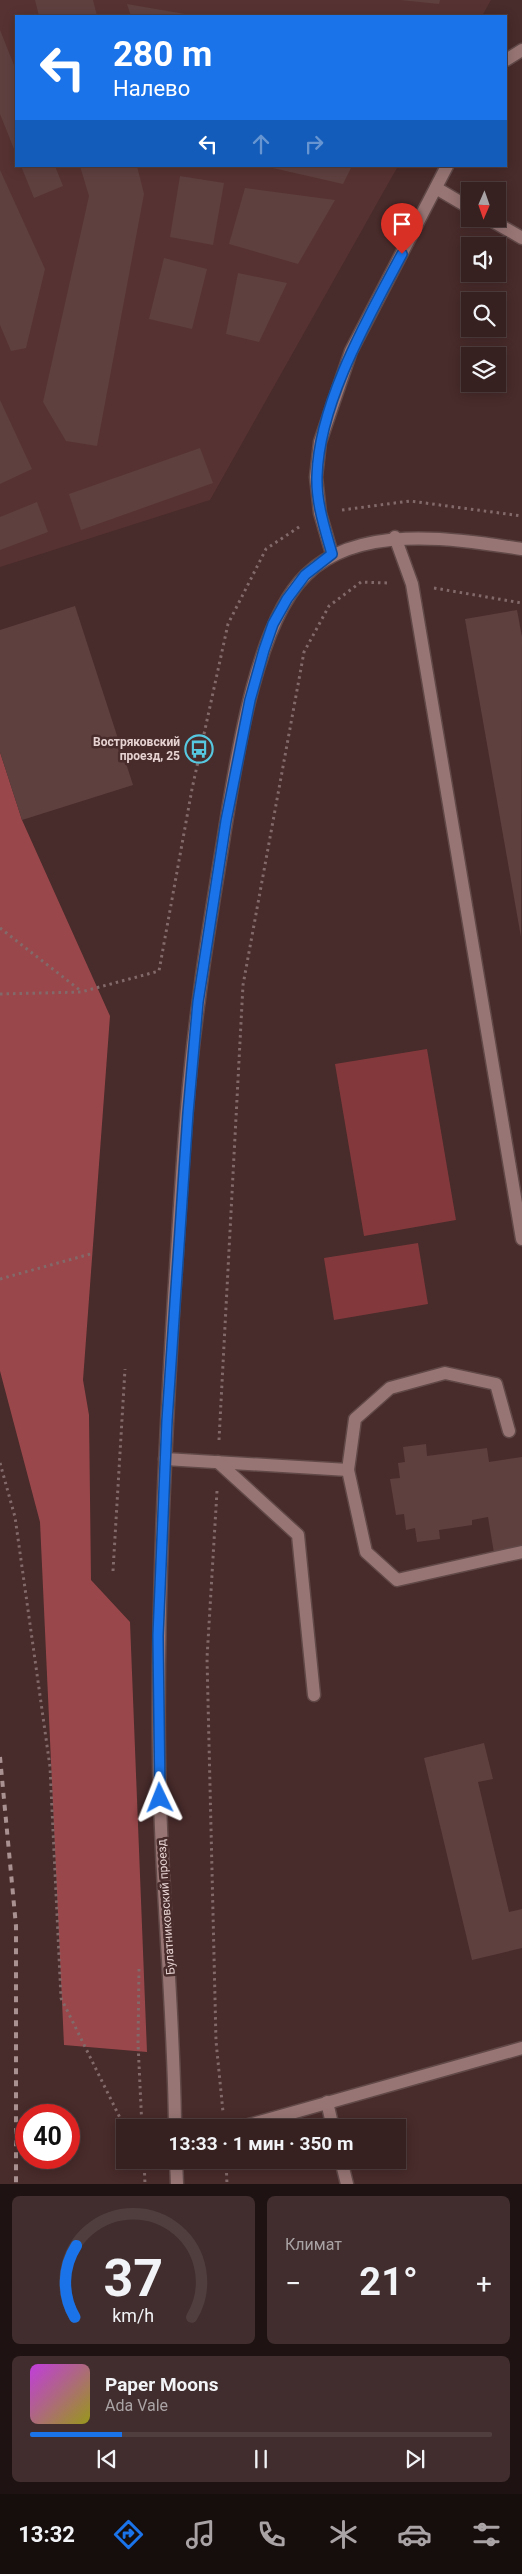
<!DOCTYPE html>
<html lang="ru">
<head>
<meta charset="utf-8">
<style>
  body { margin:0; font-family:Roboto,sans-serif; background:#412d2d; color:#f1f3f6; height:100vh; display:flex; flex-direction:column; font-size:19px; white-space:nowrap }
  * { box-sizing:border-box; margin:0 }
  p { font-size:16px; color:#aaa3a5 }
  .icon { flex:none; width:28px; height:28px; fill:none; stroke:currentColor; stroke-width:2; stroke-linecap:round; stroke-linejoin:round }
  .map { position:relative; height:2184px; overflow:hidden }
  .side { display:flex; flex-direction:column; gap:12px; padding:12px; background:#1e1212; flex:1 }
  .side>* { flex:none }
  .top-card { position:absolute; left:15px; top:15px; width:492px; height:152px; border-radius:0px; box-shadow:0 2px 12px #0003,0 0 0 1px #503e3e; background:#1a73e8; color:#fff; overflow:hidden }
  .needle { width:32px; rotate:182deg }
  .controls { position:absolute; left:461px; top:182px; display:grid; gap:10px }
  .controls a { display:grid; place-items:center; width:45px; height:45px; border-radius:0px; background:#362020; box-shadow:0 2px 12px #0003,0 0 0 1px #503e3e; font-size:25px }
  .speed { position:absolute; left:15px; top:2104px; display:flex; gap:10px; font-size:25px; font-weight:700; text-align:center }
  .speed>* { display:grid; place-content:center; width:65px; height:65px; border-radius:50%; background:#362020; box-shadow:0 2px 12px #0003,0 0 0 1px #503e3e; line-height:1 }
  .speed .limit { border:8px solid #d22; background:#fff; color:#111 }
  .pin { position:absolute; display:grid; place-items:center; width:42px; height:42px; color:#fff; margin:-51px -21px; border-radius:50% 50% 50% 0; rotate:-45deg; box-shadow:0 0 5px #0007 }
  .pin .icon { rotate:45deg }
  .me { position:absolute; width:55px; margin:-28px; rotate:358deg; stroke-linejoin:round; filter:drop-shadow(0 0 4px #0008) }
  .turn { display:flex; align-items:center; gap:18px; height:105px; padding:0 15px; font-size:22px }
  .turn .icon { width:65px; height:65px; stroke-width:2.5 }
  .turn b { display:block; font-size:35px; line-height:42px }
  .lanes { display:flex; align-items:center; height:48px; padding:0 15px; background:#0003; justify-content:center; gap:25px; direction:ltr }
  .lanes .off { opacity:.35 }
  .big { font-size:38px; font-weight:700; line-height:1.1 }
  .side .tile { flex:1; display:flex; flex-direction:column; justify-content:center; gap:8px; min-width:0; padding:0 18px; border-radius:8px; background:#412d2d }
  .side .dial { align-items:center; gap:0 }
  .dial svg { height:130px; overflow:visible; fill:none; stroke:#503e3e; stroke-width:7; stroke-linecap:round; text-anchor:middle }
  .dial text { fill:#f1f3f6; stroke:none }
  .song { display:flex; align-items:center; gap:15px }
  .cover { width:60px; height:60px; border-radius:8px; background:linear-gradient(135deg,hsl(290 70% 55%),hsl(60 70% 35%)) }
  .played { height:5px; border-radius:2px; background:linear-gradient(90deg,#1a73e8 20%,#503e3e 20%) }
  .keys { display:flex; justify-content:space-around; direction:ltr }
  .heat { display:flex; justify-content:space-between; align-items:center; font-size:28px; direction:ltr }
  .side .tiles { flex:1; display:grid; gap:12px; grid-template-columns:1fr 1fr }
  .tile:last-child { grid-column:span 2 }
  .trip { position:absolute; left:116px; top:2119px; width:290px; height:50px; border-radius:0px; background:#362020; box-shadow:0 2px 12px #0003,0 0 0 1px #503e3e; font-weight:700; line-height:50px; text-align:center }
  .dock { display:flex; height:80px; justify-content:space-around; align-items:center; background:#160d0d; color:#aaa3a5 }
  .dock .icon { width:35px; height:35px }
  .dock .on { color:#1a73e8 }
  .dock b { font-size:22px; color:#f1f3f6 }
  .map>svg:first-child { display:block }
  .built { fill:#573232 }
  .green { fill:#83393c }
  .forest { fill:#99474a }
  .building { fill:#5e403f }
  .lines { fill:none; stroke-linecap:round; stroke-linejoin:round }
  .service-casing { stroke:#614948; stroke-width:15 }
  .minor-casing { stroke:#614948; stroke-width:15 }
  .tertiary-casing { stroke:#614948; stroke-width:15 }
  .path { stroke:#836a6a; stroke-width:3; stroke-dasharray:2.5 4; stroke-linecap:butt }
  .service { stroke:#987575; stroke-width:12 }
  .minor { stroke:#987575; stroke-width:12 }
  .tertiary { stroke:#987575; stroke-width:12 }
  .rail { stroke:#a89190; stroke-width:4; stroke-dasharray:6 6; stroke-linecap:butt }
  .route-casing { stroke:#114b97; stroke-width:12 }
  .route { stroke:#1a73e8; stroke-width:9 }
  .labels { text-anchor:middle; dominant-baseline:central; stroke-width:5; stroke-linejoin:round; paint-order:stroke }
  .poi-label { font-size:12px; font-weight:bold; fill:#e6d3d2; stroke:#482b2b; text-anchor:end }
  .street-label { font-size:12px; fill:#e6d3d2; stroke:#482b2b }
</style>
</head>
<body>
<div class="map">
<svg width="522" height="2184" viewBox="0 0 522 2184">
  <rect width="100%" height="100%" fill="#482b2b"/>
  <polygon class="built" points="0,0 491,0 482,16 16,16 16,166 398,166 210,500 0,567"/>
  <g class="green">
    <polygon points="427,1049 456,1220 364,1236 335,1064"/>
    <polygon points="418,1243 428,1304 334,1320 324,1258"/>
  </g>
  <polygon class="forest" points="0,752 22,820 110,1016 83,1380 89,1415 91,1580 130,1622 147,2052 64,2045 40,1522 0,1371"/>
  <g class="building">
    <polygon points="35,0 93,0 97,16 39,16"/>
    <polygon points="400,0 440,0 439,4"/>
    <polygon points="127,4 191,15 191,16 131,16"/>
    <polygon points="0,30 16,70 16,154 0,114"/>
    <polygon points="21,166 55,166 63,186 34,198"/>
    <polygon points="80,166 137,166 144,194 97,446 66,441 43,402 89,196"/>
    <polygon points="264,166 352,166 343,184"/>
    <polygon points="0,170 45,269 26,348 11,351 0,325"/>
    <polygon points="180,176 224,183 213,245 170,237"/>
    <polygon points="245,188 335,200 298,264 229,244"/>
    <polygon points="164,258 207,269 192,329 149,319"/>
    <polygon points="238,273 287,283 259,342 226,334"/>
    <polygon points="0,400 32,469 0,484"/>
    <polygon points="200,448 213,483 81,530 69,494"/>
    <polygon points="37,502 48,532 0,550 0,517"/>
    <polygon points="75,606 133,785 22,820 0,752 0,630"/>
    <polygon points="517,610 522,637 521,937 465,619"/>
    <polygon points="426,1444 427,1456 487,1448 489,1462 522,1457 522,1548 494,1553 488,1517 472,1520 472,1525 439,1530 440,1539 417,1542 415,1528 406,1530 404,1514 396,1515 390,1479 400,1478 398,1463 405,1462 403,1447"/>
    <polygon points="484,1743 493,1779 478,1782 509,1912 522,1909 522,1948 472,1960 424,1758"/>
  </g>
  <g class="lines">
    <g class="service-casing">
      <g id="service">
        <polyline points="436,188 470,208"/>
        <polyline points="489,219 522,238"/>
        <polyline points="395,537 412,584 522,1239"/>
        <polyline points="165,1459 348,1470 355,1419 390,1388 445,1373 496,1384 509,1431"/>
        <polyline points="218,1462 298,1535 314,1695"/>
        <polyline points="348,1470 366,1552 397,1580 522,1552"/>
        <polyline points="327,2102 333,2128"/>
        <polyline points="238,2128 522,2048"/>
        <polyline points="341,2160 347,2184"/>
      </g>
    </g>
    <g class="minor-casing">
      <g id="minor">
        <polyline points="506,60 522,50"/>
        <polyline points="332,554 320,513 316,477 320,442 351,351 447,166"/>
      </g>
    </g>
    <g class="tertiary-casing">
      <g id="tertiary">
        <path d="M175,2128c-1,-124 -15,-247 -16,-371 -2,-154 6,-307 15,-460 7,-99 11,-199 25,-298 6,-50 15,-101 23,-151 12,-73 31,-222 84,-273 53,-52 149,-36 216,-26"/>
        <polyline points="176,2160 177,2184"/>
      </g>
    </g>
    <g class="path">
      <polyline points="342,510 410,501 522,516"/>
      <polyline points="434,588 522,603"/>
      <polyline points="0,928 81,991"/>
      <polyline points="0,994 81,992 159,971 192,789 228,624 266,549 302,525"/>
      <polyline points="0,1279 94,1253"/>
      <polyline points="219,1440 243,985 304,652 329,606 361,582 388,583"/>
      <polyline points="0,1463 15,1517 50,1767 61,1998 125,2128"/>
      <polyline points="217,1491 207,1658 216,2041 223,2112"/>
      <polyline points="113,1571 125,1369"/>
      <polyline points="139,1969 138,2043 142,2128"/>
      <polyline points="144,2160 145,2184"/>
      <polyline points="226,2160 227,2184"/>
    </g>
    <use href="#service" class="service"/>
    <use href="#minor" class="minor"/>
    <use href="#tertiary" class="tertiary"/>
    <polyline class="rail" points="0,1757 16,1926 16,2184"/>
  </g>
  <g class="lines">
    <g class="route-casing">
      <path id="route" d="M160,1798l-2,-162 9,-215 21,-308 10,-111 28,-181 24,-121 14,-50 9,-26 14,-25 18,-24 27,-21c-7,-25 -16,-51 -15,-78 2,-73 51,-158 85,-222"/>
    </g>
    <use href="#route" class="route"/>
  </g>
  <defs>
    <g id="bus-ring" transform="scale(1.4375)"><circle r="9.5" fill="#482b2b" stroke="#56c9e1" stroke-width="1.5"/><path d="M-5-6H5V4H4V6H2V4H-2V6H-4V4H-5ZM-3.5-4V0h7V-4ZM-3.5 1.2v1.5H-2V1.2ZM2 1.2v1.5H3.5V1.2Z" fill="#56c9e1"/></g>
  </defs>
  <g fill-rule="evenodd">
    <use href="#bus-ring" x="199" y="749"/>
  </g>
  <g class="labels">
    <g class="poi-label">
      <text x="180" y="742">Востряковский<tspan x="180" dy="14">проезд, 25</tspan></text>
    </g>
    <g class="street-label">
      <text transform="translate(166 1907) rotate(-94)">Булатниковский проезд</text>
    </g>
  </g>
</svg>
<div class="controls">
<a><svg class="needle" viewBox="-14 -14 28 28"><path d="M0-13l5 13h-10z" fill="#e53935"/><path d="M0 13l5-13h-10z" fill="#aaa3a5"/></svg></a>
<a><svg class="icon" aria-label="sound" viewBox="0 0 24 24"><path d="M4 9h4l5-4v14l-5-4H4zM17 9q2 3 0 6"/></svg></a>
<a><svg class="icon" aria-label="search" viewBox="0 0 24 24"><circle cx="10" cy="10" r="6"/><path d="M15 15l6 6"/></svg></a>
<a><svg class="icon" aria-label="layers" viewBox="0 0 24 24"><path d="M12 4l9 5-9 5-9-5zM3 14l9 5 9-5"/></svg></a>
</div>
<div class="speed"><div class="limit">40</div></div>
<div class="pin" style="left:402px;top:254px;background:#d93025"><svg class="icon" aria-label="arrive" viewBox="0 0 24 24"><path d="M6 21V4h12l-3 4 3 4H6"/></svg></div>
<svg class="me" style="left:160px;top:1798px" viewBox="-20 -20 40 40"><path d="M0-17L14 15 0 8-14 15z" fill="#1a73e8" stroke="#fff" stroke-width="4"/></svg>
<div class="trip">13:33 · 1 мин · 350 m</div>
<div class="top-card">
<div class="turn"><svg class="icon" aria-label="left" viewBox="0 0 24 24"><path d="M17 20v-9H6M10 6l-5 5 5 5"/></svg><div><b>280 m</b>Налево</div></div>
<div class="lanes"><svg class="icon" aria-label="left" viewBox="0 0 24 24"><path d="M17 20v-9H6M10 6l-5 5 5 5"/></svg><svg class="icon off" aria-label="ahead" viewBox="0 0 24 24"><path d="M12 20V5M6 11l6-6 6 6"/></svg><svg class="icon off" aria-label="right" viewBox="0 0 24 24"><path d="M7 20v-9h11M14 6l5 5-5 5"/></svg></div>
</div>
</div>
<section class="side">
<div class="tiles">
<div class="tile dial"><svg viewBox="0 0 100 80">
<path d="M14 69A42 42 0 1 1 86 69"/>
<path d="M14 69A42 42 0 0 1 15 25" stroke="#1a73e8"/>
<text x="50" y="56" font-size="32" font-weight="700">37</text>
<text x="50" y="72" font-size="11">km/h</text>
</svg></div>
<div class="tile"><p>Климат</p>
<div class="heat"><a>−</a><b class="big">21°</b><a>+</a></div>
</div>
<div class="tile">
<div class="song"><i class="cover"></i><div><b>Paper Moons</b><p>Ada Vale</p></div></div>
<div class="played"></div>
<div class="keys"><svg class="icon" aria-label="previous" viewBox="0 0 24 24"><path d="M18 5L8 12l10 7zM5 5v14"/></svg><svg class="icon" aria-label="pause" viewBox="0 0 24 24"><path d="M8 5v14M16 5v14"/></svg><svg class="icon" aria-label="next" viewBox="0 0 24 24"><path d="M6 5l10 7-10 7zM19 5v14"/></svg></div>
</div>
</div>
</section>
<nav class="dock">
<b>13:32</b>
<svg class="icon on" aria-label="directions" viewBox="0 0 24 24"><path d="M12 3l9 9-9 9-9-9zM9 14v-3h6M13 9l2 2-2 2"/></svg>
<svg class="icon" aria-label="music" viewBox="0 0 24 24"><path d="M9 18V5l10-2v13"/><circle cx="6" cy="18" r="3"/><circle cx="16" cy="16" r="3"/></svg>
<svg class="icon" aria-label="phone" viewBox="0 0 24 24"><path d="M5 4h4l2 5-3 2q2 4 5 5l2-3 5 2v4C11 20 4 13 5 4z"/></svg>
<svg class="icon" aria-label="climate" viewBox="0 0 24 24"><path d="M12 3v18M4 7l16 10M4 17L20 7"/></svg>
<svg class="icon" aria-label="car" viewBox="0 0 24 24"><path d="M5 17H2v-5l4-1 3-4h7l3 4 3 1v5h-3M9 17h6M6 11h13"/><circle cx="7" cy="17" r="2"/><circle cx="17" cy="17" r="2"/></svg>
<svg class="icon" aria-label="filters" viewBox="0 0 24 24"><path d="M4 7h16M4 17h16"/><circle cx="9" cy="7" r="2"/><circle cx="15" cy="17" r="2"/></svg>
</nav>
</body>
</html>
